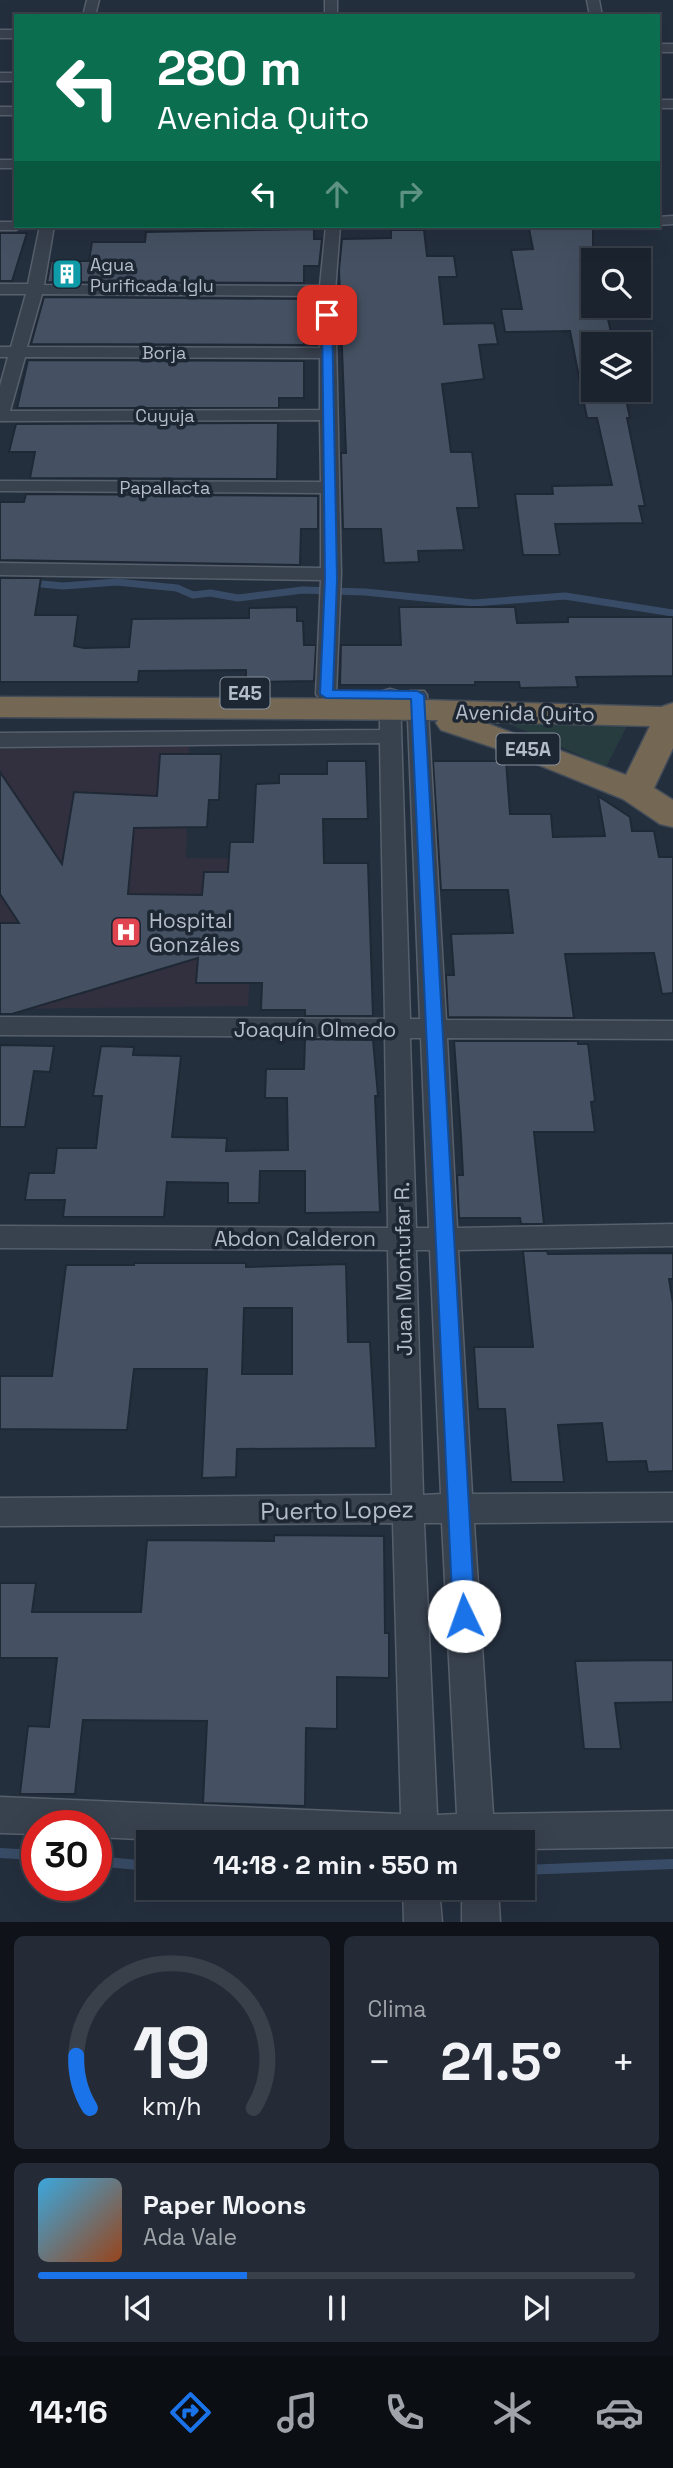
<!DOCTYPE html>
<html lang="es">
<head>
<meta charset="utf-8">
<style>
  body { margin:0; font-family:"Space Grotesk",sans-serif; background:#242b36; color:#f1f3f6; height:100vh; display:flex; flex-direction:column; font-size:26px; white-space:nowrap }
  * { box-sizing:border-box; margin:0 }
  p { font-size:23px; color:#a0a4aa }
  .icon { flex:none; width:38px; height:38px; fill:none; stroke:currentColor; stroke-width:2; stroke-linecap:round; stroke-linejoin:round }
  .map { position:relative; height:1922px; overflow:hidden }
  .panel { display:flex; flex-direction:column; gap:14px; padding:14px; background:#0f1319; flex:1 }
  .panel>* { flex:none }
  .banner { position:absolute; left:14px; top:14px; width:646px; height:214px; border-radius:0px; box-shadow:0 7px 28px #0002,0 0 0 2px #39404a; background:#0b6e4f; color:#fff; overflow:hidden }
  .tools { position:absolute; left:581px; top:248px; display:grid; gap:14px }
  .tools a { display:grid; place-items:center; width:70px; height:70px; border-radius:0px; background:#1b232e; box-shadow:0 7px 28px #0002,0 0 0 2px #39404a; font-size:35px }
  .speed { position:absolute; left:21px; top:1810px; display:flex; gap:14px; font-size:35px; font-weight:700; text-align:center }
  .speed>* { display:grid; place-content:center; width:91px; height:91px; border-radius:50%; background:#1b232e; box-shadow:0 7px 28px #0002,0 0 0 2px #39404a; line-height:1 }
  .speed .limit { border:10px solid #d22; background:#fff; color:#111 }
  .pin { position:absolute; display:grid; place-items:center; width:60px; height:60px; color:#fff; margin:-30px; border-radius:14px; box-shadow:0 4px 10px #0006 }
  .me { position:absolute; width:77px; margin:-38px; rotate:357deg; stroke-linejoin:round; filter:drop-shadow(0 0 5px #0008) }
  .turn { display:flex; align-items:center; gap:24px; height:147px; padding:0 28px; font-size:32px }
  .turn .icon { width:91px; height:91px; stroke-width:2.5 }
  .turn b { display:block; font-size:49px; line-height:60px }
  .lanes { display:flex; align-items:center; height:66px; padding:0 28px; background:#0003; justify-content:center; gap:35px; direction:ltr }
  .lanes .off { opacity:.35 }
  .big { font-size:52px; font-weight:700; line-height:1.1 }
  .panel .card { flex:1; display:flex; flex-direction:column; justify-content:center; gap:10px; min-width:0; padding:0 24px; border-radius:10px; background:#242b36 }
  .panel .dial { align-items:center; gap:0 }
  .dial svg { height:182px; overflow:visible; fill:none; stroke:#39404a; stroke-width:7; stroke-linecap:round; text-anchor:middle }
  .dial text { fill:#f1f3f6; stroke:none }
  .song { display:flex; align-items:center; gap:21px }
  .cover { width:84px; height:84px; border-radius:10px; background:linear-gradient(135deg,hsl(200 70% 55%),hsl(20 70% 35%)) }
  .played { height:7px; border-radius:4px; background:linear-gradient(90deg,#1a73e8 35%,#39404a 35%) }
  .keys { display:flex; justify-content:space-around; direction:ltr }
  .heat { display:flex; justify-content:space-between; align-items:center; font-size:38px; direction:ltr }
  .panel .tiles { flex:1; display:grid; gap:14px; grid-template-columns:1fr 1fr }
  .card:last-child { grid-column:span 2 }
  .trip { position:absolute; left:136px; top:1830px; width:399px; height:70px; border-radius:0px; background:#1b232e; box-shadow:0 7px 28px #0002,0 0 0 2px #39404a; font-weight:700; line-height:70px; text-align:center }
  .menu { display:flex; height:112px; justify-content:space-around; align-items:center; background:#0b0e12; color:#a0a4aa }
  .menu .icon { width:49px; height:49px }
  .menu .current { color:#1a73e8 }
  .menu b { font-size:32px; color:#f1f3f6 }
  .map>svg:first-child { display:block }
  .medical { fill:#32303f }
  .green { fill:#263c3f }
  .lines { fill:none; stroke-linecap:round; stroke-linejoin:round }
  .stream-far1 { stroke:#394c67; stroke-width:7 }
  .stream { stroke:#394c67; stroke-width:10 }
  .building { fill:#455162; stroke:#1f2835; stroke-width:2; fill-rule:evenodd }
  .street-casing { stroke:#565f6c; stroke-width:3 }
  .highway-casing { stroke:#434c59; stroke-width:3 }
  .street { fill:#38414e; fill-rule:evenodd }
  .highway { fill:#746855; fill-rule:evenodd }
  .route { fill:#1a73e8; stroke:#114b97; stroke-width:2 }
  .labels { text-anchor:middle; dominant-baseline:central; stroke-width:7; stroke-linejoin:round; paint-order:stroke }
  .far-poi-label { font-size:18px; fill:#b4bcc9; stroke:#1d2633; text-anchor:start }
  .far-street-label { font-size:18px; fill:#b4bcc9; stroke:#1d2633 }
  .shield { fill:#1d2633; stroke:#878f9c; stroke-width:2 }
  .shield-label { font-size:19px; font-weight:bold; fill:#b4bcc9 }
  .street-label { font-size:21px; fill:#b4bcc9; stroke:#1d2633 }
  .poi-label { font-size:21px; fill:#b4bcc9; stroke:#1d2633; text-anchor:start }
  .near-street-label { font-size:24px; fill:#b4bcc9; stroke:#1d2633 }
</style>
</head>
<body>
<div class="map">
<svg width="673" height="1922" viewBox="0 0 673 1922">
  <rect width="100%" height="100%" fill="#242f3e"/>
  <polygon class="medical" points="189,746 186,858 256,859 248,1006 0,1009 0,749"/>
  <polygon class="green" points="507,723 627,726 606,767"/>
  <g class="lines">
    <polyline class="stream-far1" points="31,583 63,586 117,582 177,588 193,595 210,593 238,598 303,590 365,592 474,603 565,596 673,613"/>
    <g class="stream">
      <polyline points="0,1853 37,1855"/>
      <polyline points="96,1861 149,1866"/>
      <polyline points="523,1870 673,1864"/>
    </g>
  </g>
  <g class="building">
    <polygon points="593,227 593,306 605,306 614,345 593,345 593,390 624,390 630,418 627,418 645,506 639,506 643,523 555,524 560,555 523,555 515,494 553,494 552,486 612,485 597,418 587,418 570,331 505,332 501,309 522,309 511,250 533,249 529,229"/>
    <polygon points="314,229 314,239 322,239 319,266 304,266 304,283 47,282 51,261 89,261 92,242 145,242 146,232"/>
    <polygon points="391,230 424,230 427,256 454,256 457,277 439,277 444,324 494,323 498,344 479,345 484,379 442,384 451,452 472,452 479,508 457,508 464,550 418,551 419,562 384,563 381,529 343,529 341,453 346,453 339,270 342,239 391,238"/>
    <polygon points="0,233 27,233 12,281 0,281"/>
    <polygon points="44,297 304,299 304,345 31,344"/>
    <polygon points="28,360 304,361 304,398 279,398 279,408 17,408"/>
    <polygon points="278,423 277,479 30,478 35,452 9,452 16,424"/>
    <polygon points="26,494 318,496 318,529 301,529 300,565 0,560 0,502 24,502"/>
    <polygon points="0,578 41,578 35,615 78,615 74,646 84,648 129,647 132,619 249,618 249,608 297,607 297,621 303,621 304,645 316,645 314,681 246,682 246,670 139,671 138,682 0,682"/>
    <polygon points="399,607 515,607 517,623 568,622 568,617 673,617 673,676 576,677 578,687 520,688 519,682 475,682 475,685 340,685 341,645 401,645"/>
    <polygon points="160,754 221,754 219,800 209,800 207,827 134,828 128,894 202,895 204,872 228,872 230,842 253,842 256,784 279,783 279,774 327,774 327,761 366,761 368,819 323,819 324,863 368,863 373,1016 305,1016 305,1010 261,1010 262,983 196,983 198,958 12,1014 0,1014 0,923 19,923 0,894 0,772 62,864 74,792 157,796"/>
    <polygon points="433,761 506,761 510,814 551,814 553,837 605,836 598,796 630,817 632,831 654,831 659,857 673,857 673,993 662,994 654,953 565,954 574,1018 448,1017 446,975 454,975 451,934 513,933 508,890 441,890"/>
    <polygon points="305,1039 373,1040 378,1096 375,1096 380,1212 305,1213 305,1171 260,1171 259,1203 228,1203 228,1183 167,1182 164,1217 63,1217 65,1200 25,1200 29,1173 54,1173 57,1148 96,1148 102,1096 93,1096 101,1046 134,1047 133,1055 181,1056 172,1137 227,1138 226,1151 288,1150 287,1098 265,1098 266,1069 304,1069"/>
    <polygon points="454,1041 578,1041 578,1044 588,1044 595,1101 591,1102 595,1132 534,1132 544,1224 521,1224 520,1218 459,1218 457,1175 463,1175 461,1136"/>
    <polygon points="0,1045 54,1046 50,1072 34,1071 25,1127 0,1127"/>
    <polygon points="523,1251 547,1251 548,1254 673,1253 673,1279 669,1279 673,1303 673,1471 648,1472 646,1461 607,1462 602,1423 558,1425 564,1482 511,1482 505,1409 478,1409 474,1347 533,1347"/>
    <path d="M134,1263h112v4l100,-3 2,78h22l6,106 -139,1 -1,28 -34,1 5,-109h-73l-7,61 -127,-1v-53h52l14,-111h68zM244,1308h48v66h-50z"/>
    <polygon points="274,1535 384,1536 385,1633 389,1633 389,1678 337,1677 337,1729 306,1728 305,1806 203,1803 207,1721 83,1720 75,1794 20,1794 28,1726 49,1727 57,1658 0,1658 0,1583 36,1583 32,1612 141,1612 147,1540 274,1541"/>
    <polygon points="673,1660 673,1702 615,1703 621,1749 584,1749 575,1661"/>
  </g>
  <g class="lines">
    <g class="street-casing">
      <g id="street">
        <polygon points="87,0 99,0 95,16 83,16"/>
        <rect x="325" y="0" width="12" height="16"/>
        <polygon points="587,0 599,0 602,16 590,16"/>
        <rect x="0" y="30" width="16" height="8"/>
        <rect x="658" y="44" width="15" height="8"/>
        <rect x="0" y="73" width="16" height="8"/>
        <rect x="658" y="100" width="15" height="8"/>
        <rect x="0" y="107" width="16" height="8"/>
        <rect x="0" y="160" width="16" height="8"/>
        <polygon points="673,216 673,224 658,225 658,217"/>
        <polygon points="0,222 16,222 16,226 23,226 16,230 0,230"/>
        <path d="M40,226h14l-10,59 276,1 6,-60h14l-5,65 6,283 -5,120 -3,4h-14l-3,-4 5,-114 -321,-5v-12l321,5v-75l-321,-2v-10l321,1 -1,-62 -320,1v-35l8,-29h-8v-10h11l15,-53h-26v-10h28zM42,294l277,2 1,52 -293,-1zM25,357l295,1v52l-310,1z"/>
        <path d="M390,689l7,2 3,4 10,324h10l-13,-324 3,-4h14l3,4 19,325 227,1v18l-226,-1 10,190 216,-4v22l-215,4 14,244 201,-1v28l-199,2 19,291 180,-3v36l-150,2v-6h-295l-132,-6v-12h-59v9l-37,-1v-36l401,17 -8,-291 -393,3v-28l392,-3 -4,-245 -388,-2v-22l388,2 -3,-191 -385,-2v-18l385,2 -5,-276 -380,4v-14l380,-3v-35l3,-4zM410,1038h11l8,190h-13zM416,1250h14l11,244 -18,1zM424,1523h18l15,291 -20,1z"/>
        <polygon points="403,1888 439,1888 442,1922 404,1922"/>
        <polygon points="462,1888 498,1888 500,1922 462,1922"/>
      </g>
    </g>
    <g class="highway-casing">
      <path id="highway" d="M0,697l390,2 271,8 12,-4v45l-19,40 19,12v27l-13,-3 -37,-25 -116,-47 -66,-22 -5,-7 2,-3 -438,-3zM483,722l167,4 -24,49z"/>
    </g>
    <use href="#street" class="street"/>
    <use href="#highway" class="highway"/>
  </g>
  <polygon class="route" points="327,312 332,315 337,579 333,690 417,691 424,695 475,1616 471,1623 464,1626 456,1623 453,1616 411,699 326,698 320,694 325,579 322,315"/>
  <defs>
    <g id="building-square" transform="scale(1.575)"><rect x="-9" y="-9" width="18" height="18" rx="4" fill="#0f9aa8" stroke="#1d2633"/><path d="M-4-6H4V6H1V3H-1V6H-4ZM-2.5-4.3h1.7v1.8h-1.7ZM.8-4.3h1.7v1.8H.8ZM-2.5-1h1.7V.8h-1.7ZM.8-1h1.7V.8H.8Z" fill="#fff"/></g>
    <g id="hospital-square" transform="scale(1.575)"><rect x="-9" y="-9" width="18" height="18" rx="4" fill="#e0444e" stroke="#1d2633"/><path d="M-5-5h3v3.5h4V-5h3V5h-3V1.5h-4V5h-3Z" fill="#fff"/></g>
  </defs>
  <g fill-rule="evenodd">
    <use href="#building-square" x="67" y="274"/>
    <use href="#hospital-square" x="126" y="932"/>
  </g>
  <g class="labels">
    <g class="far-poi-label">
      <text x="90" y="264">Agua<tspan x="90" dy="21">Purificada Iglu</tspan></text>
    </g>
    <g class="far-street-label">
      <text x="164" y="352">Borja</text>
      <text x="165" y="415">Cuyuja</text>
      <text x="165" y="487">Papallacta</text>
    </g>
    <g class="shield">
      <rect x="220.5" y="677.5" width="49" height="31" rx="5"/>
      <rect x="496.5" y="733.5" width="63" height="31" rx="5"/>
    </g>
    <g class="shield-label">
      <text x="245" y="693">E45</text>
      <text x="528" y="749">E45A</text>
    </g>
    <g class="street-label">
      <text transform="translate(525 713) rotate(1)">Avenida Quito</text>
      <text x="315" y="1029">Joaquín Olmedo</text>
      <text x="295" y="1238">Abdon Calderon</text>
      <text transform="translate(403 1269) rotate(-91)">Juan Montufar R.</text>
    </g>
    <g class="poi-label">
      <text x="149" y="920">Hospital<tspan x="149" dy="24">Gonzáles</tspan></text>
    </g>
    <g class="near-street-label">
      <text transform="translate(337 1510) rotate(-1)">Puerto Lopez</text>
    </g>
  </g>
</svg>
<div class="tools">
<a><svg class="icon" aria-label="search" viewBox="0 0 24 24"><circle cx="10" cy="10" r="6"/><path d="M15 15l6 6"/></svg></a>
<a><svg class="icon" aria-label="layers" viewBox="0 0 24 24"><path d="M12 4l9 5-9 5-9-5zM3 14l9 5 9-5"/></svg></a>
</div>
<div class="speed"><div class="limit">30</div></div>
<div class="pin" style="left:327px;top:315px;background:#d93025"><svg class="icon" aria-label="arrive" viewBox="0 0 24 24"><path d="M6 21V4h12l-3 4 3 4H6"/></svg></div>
<svg class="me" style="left:464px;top:1616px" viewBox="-20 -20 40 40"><circle r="19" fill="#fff"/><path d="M0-13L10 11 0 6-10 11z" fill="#1a73e8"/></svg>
<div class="trip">14:18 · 2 min · 550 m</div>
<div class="banner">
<div class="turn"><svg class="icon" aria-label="left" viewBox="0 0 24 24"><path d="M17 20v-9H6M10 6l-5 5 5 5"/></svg><div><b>280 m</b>Avenida Quito</div></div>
<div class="lanes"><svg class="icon" aria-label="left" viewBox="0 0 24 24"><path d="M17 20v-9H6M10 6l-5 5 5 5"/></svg><svg class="icon off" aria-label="ahead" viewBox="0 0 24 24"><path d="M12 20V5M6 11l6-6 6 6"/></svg><svg class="icon off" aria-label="right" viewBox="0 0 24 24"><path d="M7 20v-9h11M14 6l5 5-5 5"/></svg></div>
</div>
</div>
<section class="panel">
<div class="tiles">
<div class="card dial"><svg viewBox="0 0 100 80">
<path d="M14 69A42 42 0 1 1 86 69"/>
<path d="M14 69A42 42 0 0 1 8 46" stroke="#1a73e8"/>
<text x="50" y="56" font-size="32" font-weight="700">19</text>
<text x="50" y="72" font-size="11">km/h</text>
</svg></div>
<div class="card"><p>Clima</p>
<div class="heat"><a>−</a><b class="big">21.5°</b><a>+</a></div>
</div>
<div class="card">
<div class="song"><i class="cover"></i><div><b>Paper Moons</b><p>Ada Vale</p></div></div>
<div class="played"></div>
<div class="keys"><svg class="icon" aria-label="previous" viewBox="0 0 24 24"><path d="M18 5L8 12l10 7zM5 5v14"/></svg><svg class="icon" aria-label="pause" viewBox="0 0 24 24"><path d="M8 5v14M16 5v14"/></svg><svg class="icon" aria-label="next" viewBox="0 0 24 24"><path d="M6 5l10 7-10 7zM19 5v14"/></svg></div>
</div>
</div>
</section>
<nav class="menu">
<b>14:16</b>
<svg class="icon current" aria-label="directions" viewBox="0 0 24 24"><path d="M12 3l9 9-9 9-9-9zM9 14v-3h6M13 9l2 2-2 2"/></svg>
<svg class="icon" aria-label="music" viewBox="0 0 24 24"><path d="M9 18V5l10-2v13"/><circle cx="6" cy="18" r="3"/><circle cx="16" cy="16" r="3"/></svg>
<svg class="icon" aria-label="phone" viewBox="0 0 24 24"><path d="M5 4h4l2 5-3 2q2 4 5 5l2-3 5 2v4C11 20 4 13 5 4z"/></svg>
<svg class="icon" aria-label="climate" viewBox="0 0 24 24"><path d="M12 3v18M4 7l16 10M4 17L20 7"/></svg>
<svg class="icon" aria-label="car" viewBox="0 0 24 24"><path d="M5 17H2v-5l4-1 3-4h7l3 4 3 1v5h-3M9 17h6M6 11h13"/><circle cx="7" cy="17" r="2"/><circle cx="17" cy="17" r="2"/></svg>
</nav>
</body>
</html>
